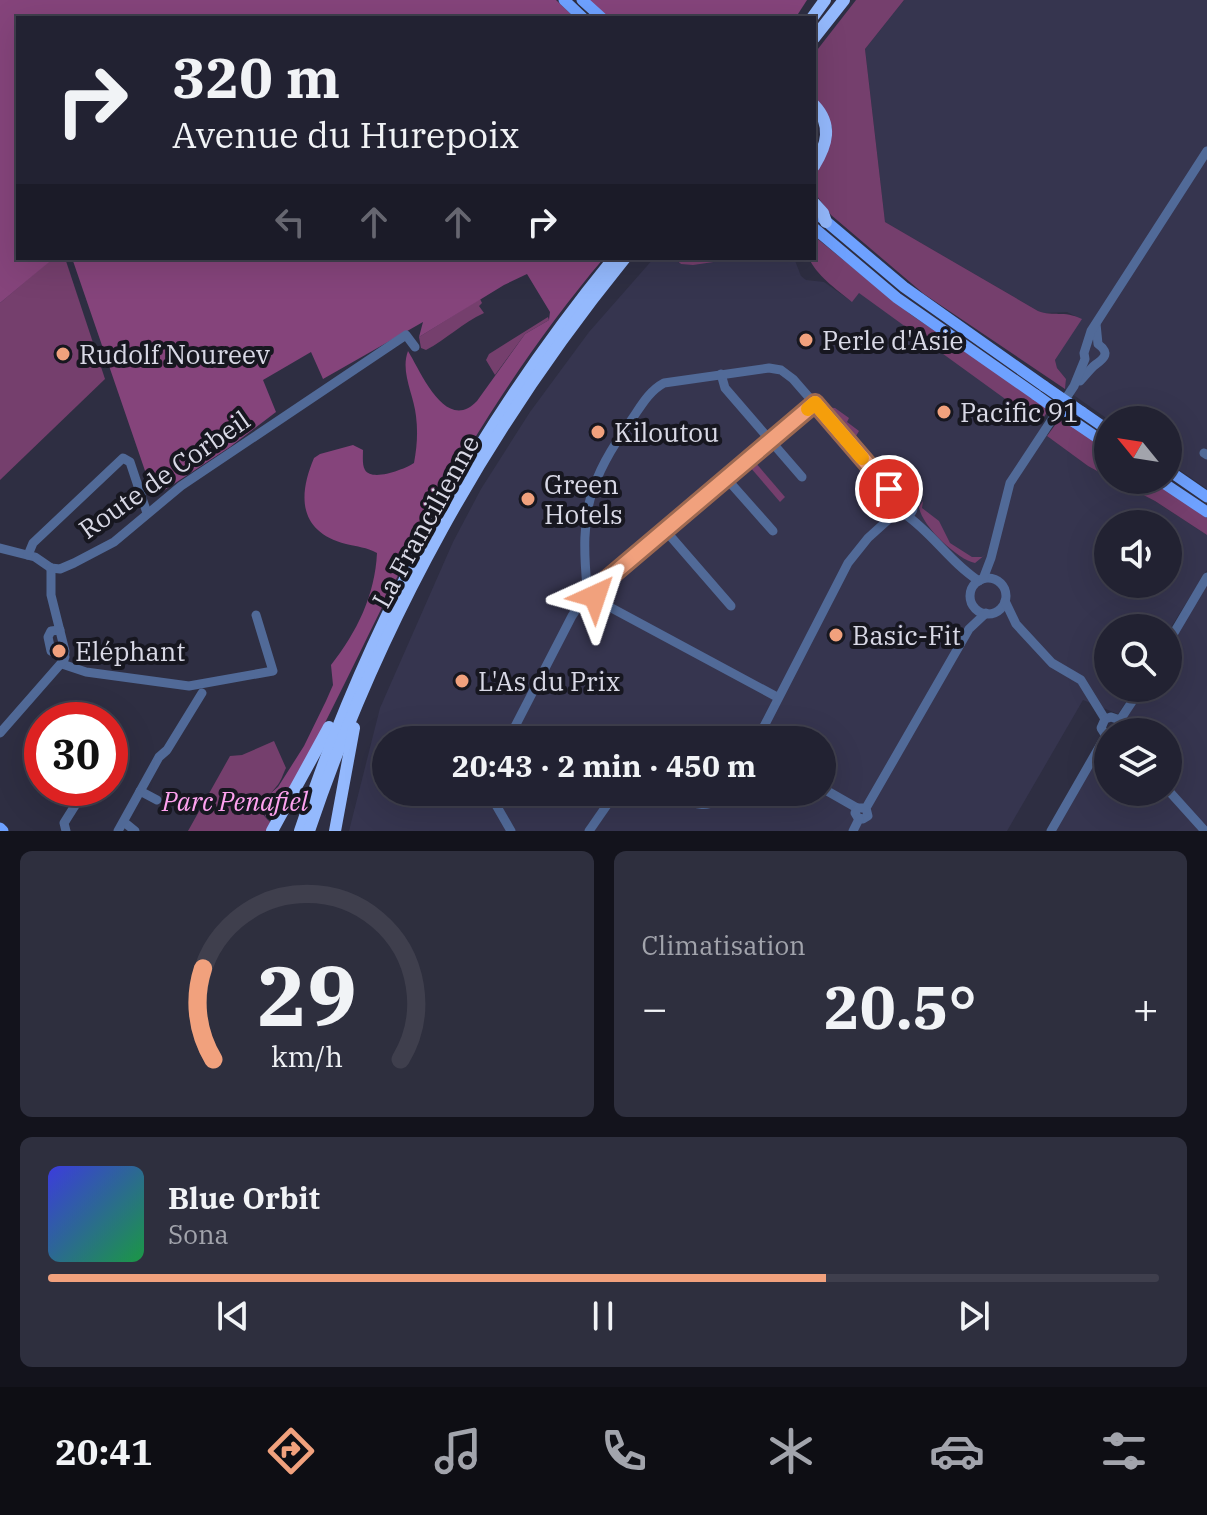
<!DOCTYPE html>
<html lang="fr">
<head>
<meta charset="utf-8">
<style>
  body { margin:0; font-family:"IBM Plex Serif",serif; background:#2e2f3e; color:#f1f3f6; height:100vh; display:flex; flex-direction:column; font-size:30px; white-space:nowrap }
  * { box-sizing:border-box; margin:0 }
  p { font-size:26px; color:#a2a4ac }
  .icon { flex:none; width:44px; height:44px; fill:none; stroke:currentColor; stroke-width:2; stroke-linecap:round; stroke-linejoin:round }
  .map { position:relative; height:831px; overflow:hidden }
  .side { display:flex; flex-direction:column; gap:20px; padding:20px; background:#13131c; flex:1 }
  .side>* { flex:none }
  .banner { position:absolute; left:16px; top:16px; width:800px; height:244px; border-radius:0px; box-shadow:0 8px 32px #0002,0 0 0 2px #3f3f4d; background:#222232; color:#f1f3f6; overflow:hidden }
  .needle { width:52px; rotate:300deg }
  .buttons { position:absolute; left:1094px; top:406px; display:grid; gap:16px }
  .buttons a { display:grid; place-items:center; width:88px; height:88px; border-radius:50%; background:#222232; box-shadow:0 8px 32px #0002,0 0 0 2px #3f3f4d; font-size:40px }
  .speed { position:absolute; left:24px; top:702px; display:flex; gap:16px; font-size:40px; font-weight:700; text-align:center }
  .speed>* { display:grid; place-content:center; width:104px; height:104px; border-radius:50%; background:#222232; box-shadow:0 8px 32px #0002,0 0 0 2px #3f3f4d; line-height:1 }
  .speed .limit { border:12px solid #d22; background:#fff; color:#111 }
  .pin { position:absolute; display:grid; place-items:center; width:68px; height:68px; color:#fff; margin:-34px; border:4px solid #fff; border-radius:50%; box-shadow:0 2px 8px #0007 }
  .me { position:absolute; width:88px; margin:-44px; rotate:42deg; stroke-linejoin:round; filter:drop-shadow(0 0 6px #0008) }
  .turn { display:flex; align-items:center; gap:28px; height:168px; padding:0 24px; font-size:36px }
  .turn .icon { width:104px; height:104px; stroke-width:2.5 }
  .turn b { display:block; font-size:56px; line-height:68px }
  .lanes { display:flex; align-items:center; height:76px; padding:0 24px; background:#0003; justify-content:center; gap:40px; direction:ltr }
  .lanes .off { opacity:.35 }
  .big { font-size:60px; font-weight:700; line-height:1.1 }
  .side .widget { flex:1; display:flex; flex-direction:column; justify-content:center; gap:12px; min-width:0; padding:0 28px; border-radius:12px; background:#2e2f3e }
  .side .dial { align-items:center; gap:0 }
  .dial svg { height:208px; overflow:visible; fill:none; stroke:#3f3f4d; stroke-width:7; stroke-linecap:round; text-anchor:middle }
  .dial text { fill:#f1f3f6; stroke:none }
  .song { display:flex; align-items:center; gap:24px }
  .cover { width:96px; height:96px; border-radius:12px; background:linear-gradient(135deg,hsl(240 70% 55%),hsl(140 70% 35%)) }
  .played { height:8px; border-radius:4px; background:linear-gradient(90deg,#f1a17d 70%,#3f3f4d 70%) }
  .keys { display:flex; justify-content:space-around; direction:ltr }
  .heat { display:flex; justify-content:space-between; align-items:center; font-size:44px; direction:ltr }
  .side .tiles { flex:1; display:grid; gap:20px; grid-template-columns:1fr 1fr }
  .widget:last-child { grid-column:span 2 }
  .trip { position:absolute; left:372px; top:726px; width:464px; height:80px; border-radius:40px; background:#222232; box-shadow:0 8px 32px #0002,0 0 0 2px #3f3f4d; font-weight:700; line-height:80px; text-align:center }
  .dock { display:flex; height:128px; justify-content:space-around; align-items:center; background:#0e0e14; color:#a2a4ac }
  .dock .icon { width:56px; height:56px }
  .dock .current { color:#f1a17d }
  .dock b { font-size:36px; color:#f1f3f6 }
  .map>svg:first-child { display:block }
  .built { fill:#36354f; fill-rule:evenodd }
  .green { fill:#753f6d }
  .forest { fill:#85447b }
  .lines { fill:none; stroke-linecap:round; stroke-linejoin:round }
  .minor { stroke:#516a98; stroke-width:9 }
  .major { stroke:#6ea1ff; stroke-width:11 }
  .highway { stroke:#94b9fd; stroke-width:12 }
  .major-bridge { stroke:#6ea1ff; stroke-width:11 }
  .route-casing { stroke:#9d6951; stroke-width:20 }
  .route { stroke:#f1a17d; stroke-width:14 }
  .slow { stroke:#f59e0b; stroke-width:14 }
  .poi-dot { fill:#f1a17d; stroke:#171720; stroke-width:3 }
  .labels { text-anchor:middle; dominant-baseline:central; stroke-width:8; stroke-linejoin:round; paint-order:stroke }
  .poi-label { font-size:26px; fill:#d9d9e6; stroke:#171720; text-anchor:start }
  .street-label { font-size:26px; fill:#d9d9e6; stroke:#171720 }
  .park-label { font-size:26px; font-style:italic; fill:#fea2ef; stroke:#171720 }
</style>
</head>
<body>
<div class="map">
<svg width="1207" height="831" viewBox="0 0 1207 831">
  <rect width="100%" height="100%" fill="#2e2e42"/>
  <g class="built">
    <polygon points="904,0 1207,0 1207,489 1168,462 1168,420 1109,420 1065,389 1066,379 1057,368 1055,360 1081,319 1067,312 1044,313 1038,311 885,222 865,49"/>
    <path d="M654,258h20l7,6 60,-6h53l7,18 5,4 18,2 27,19 8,-9 181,130 7,14 41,30 20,11v3h6l41,21 52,34v35l-39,62v-4h-60v60h27l-17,26 -35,-14 -76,131h-658l31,-123 73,-166 28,-53 49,-77 59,-80zM1108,524h60v60h-60zM386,740h436v52h-436z"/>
    <polygon points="1207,577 1207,831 1051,831 1108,733 1108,792 1168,792 1168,732 1109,732 1141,688 1168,688 1168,643"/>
  </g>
  <g class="green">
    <path d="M856,0h48l-39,49 20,173 153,89c16,6 25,-1 44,8l-27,41 2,8 9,11 -1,10 -141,-95 -93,-79 -14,-19 -3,-18 17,-38 1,-13 -18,-27v-46z"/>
    <path d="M814,236l96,78 139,95 -7,11 -5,2 -178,-129 -7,9c-16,-13 -36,-27 -43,-44h5z"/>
    <polygon points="53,258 65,258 105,379 0,480 0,303"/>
    <polygon points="674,258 741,258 693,265 681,264"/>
    <path d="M480,299l2,4 -3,3 5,7c-22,10 -37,26 -58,37l-5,-2 -2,-11z"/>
    <polygon points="548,317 549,320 525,334 495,375 486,360 489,354"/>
    <polygon points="825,407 835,408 849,418 847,422 859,431 856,436 859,440 854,440 846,431 846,425 842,427"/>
    <polygon points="1061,417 1108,450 1108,477 1088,466 1047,436"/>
    <polygon points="755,462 785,497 780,502 750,467"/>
    <polygon points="1114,480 1152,480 1207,518 1207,535 1155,501"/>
    <path d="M923,501l-1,7 17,13 11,22 22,14h10l4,-3 -11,9c-17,-3 -54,-38 -56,-56z"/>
    <path d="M274,741l12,27c-3,6 -5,14 -10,19 -12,15 -25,20 -3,37l-5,7h-80l42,-75 12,-1z"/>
  </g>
  <g class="forest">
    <polygon points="0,0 556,0 575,18 18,18 18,258 54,258 0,303"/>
    <polygon points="584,0 807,0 798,14 788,18 603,18"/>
    <path d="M72,258h532c-70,82 -136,185 -186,279 -49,92 -90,187 -142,278l-7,3 -3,-1 -4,-9 4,-11 12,-10 26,-41 22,-45 7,-16 -2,-20c26,-33 44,-70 46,-112 -11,-6 -19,-6 -31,-9 -46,-12 -49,-46 -32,-86l6,-4 33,-9 10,5c0,6 -1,15 2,20 7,12 40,-1 49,-7 3,-16 4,-31 2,-47 -2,-21 -16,-44 -8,-65 13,21 38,83 69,50l48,-67 24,-14 1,-8 -23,-38 -23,11 -85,52 4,-15 -100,57 -12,-27 -48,28 13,32 -46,35 -76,50z"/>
  </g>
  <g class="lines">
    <g class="minor">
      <polyline points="721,374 725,388 802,477"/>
      <path d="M1080,381c5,-5 10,-12 15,-16 10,-7 15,-12 3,-21l-2,-20"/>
      <polyline points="1204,453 1207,455"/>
      <polyline points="726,478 773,531"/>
      <circle cx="906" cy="508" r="7"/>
      <path d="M906,515c27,19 45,48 73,66"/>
      <polyline points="665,530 731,606"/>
      <polyline points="0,548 35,557 51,568"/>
      <polyline points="28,555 33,543 123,458 130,462 147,513"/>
      <polyline points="51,568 60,569 74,563 114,542 181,486 406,335 415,347"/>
      <circle cx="988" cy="596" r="18"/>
      <polyline points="983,579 991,558 1010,483 1074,386 1085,359 1084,353 1091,331 1207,151"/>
      <path d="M587,587c-7,-75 1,-106 45,-168 9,-13 17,-28 32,-36l105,-15 12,2 12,9 96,110 17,11"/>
      <polyline points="595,592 605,581 815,403"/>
      <polyline points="593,598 777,697"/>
      <polyline points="1005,601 1016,624 1052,663 1081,680 1105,719"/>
      <polyline points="60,630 51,631 48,637 51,651 65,657"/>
      <polyline points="1168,643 1207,577"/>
      <polyline points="62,664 86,672 189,686 273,671 256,615"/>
      <polyline points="1120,720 1141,688"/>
      <polyline points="0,733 64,660 65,651 51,595 51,568"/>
      <polyline points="1108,739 1101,728 1105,719 1111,717 1120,720 1122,732"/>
      <polyline points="508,740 572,616 584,598"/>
      <polyline points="757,740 848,563 868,538 899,510"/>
      <polyline points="822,788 857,808"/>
      <polyline points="1168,790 1205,831"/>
      <polyline points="140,791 157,800"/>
      <polyline points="492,792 496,805 511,831"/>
      <path d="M669,792c20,10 40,22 57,0"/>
      <polyline points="866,808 857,808 855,813 858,818 863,819 868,816 866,808 969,629 986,613"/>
      <polyline points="124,822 135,831"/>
      <polyline points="66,831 64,823 86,788"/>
      <polyline points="118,831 159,757 167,750 202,693"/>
      <polyline points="589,831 616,792"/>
      <polyline points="853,831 859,819"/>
      <polyline points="1051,831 1105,737"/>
    </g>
    <g class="major">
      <polyline points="564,0 583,18"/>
      <polyline points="582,0 602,18"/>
      <polyline points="821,217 904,287 1044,386"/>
      <polyline points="814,228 897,298 1036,395"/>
      <polyline points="1082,412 1108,430"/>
      <polyline points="1074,422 1108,445"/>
      <polyline points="1168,470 1207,497"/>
      <polyline points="1159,480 1207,512"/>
      <polyline points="0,828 3,831"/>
    </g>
    <g class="highway">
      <polyline points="812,18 825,0"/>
      <polyline points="814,38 844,0"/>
      <path d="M814,105c19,20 13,40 0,61"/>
      <polyline points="814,203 823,213 826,222"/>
      <polyline points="272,831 329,727"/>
      <path d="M300,831c69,-208 175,-403 314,-573"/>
      <path d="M309,831c70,-208 178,-403 316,-573"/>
      <polyline points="335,831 354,728"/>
    </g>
    <g class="major-bridge">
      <polyline points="1044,386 1082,412"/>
      <polyline points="1036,395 1074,422"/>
    </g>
  </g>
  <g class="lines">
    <g class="route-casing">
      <polyline id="route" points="595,596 605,581 815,403 889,489"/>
    </g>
    <use href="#route" class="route"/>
    <polyline class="slow" points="808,409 815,403 862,458"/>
  </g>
  <g class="poi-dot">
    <circle cx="806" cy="340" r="8"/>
    <circle cx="63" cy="354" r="8"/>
    <circle cx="944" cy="412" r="8"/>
    <circle cx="598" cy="432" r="8"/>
    <circle cx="528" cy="499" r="8"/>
    <circle cx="836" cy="635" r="8"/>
    <circle cx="59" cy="651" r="8"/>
    <circle cx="462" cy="681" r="8"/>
  </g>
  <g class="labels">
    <g class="poi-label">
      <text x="822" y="340">Perle d'Asie</text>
      <text x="79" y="354">Rudolf Noureev</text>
      <text x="960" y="412">Pacific 91</text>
      <text x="614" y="432">Kiloutou</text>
      <text x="544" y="484">Green<tspan x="544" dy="30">Hotels</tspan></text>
      <text x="852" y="635">Basic-Fit</text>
      <text x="75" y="651">Eléphant</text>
      <text x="478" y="681">L'As du Prix</text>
    </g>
    <g class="street-label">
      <text transform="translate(164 474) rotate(-35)">Route de Corbeil</text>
      <text transform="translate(425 521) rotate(-61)">La Francilienne</text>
    </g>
    <g class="park-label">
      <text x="235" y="801">Parc Penafiel</text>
    </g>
  </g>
</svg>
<div class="buttons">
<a><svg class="needle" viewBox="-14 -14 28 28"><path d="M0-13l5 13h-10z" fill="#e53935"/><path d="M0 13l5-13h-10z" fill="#a2a4ac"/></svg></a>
<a><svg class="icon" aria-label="sound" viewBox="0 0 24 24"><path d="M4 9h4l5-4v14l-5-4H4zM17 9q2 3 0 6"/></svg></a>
<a><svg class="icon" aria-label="search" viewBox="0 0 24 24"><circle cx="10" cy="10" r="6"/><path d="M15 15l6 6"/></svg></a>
<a><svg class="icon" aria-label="layers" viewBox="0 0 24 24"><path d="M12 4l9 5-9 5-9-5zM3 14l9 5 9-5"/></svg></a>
</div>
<div class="speed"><div class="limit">30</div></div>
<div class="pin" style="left:889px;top:489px;background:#d93025"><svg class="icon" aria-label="arrive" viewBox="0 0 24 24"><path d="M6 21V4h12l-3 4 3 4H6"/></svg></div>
<svg class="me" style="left:595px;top:596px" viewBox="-20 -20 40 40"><path d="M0-17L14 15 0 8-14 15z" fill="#f1a17d" stroke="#fff" stroke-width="4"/></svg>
<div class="trip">20:43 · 2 min · 450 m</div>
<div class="banner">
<div class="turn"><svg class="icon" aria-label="right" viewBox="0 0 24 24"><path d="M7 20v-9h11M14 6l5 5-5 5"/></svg><div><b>320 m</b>Avenue du Hurepoix</div></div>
<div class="lanes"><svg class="icon off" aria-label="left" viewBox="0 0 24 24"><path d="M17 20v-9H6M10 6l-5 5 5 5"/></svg><svg class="icon off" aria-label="ahead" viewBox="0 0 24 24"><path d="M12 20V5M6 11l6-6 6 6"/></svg><svg class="icon off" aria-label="ahead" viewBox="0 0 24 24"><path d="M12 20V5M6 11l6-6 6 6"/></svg><svg class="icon" aria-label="right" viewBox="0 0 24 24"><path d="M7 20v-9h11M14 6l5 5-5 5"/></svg></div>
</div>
</div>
<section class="side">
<div class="tiles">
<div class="widget dial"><svg viewBox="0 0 100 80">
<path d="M14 69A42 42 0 1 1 86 69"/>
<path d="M14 69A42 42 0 0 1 10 34" stroke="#f1a17d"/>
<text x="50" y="56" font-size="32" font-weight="700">29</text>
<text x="50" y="72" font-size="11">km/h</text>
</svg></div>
<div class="widget"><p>Climatisation</p>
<div class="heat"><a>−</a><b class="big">20.5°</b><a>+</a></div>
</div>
<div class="widget">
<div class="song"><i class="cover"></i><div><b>Blue Orbit</b><p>Sona</p></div></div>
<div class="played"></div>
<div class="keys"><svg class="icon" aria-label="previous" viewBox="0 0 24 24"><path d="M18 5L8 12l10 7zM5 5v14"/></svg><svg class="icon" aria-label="pause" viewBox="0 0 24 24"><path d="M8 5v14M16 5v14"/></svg><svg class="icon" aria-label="next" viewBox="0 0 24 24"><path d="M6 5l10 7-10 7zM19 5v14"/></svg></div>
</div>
</div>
</section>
<nav class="dock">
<b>20:41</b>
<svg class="icon current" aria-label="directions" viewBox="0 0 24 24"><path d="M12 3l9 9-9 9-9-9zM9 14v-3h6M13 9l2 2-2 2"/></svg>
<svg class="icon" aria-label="music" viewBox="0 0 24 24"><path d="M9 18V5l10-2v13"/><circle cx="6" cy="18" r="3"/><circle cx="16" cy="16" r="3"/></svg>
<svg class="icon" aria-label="phone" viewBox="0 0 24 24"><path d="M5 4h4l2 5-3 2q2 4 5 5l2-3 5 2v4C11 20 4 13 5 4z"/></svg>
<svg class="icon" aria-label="climate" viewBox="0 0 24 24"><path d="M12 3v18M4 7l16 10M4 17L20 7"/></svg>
<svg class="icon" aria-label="car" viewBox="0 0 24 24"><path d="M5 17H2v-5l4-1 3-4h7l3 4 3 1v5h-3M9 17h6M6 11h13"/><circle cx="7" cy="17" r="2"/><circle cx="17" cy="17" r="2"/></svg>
<svg class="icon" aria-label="filters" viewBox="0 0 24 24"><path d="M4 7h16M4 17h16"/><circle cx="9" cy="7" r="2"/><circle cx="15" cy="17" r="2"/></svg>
</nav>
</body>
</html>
